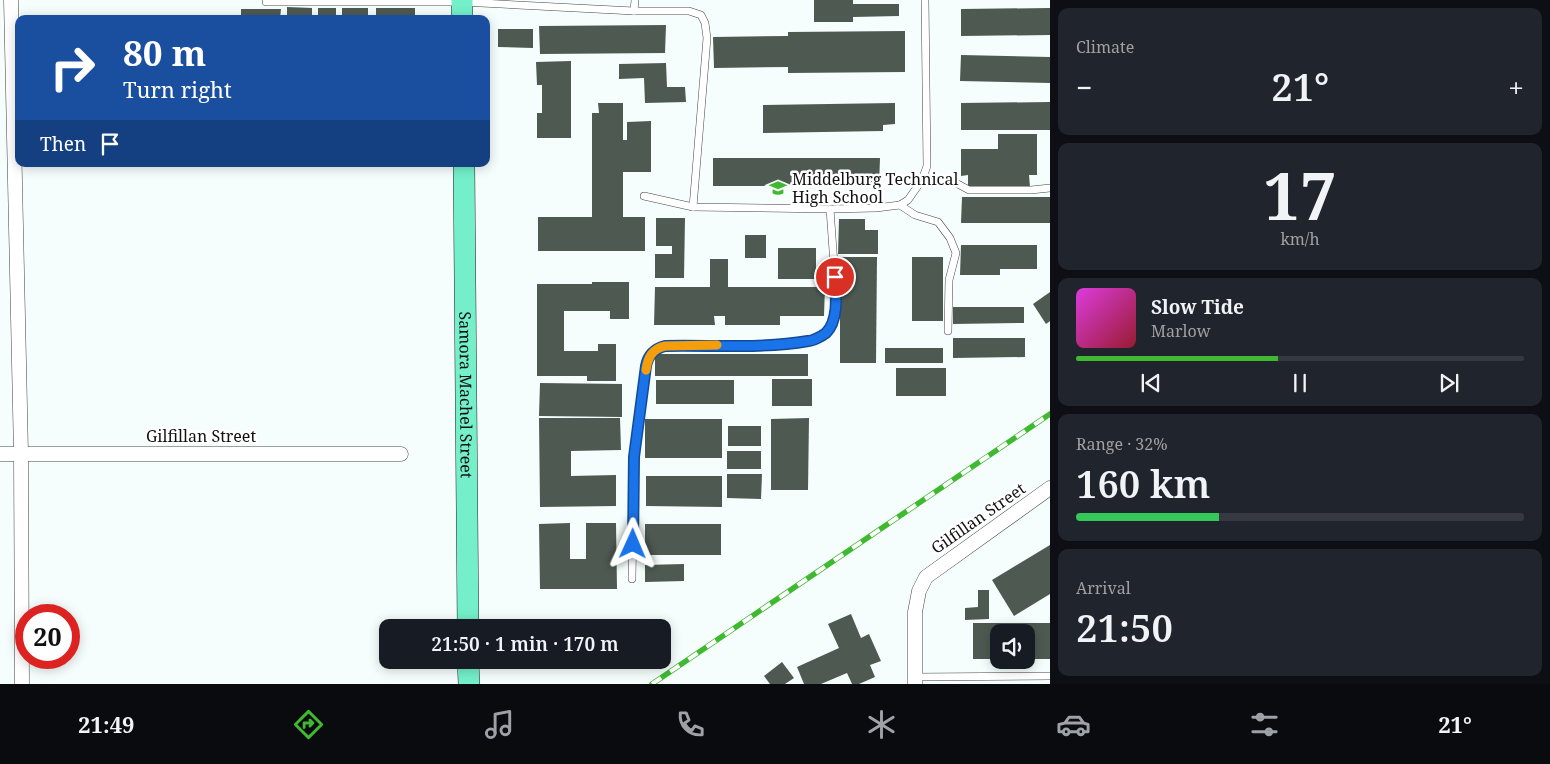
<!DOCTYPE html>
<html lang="en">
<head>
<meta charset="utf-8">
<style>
  body { margin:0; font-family:"Noto Serif",serif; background:#20242c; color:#f1f3f6; height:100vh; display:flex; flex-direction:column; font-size:19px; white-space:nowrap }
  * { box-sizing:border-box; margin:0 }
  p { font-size:16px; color:#9ea1a6 }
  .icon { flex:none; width:28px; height:28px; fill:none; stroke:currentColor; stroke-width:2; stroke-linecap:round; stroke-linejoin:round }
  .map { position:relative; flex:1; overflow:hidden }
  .panel { display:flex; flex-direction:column; gap:8px; padding:8px; background:#0d0f14; width:500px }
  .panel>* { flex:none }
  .top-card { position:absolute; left:15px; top:15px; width:475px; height:152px; border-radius:10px; box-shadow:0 2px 12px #0003; background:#1a4fa0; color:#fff; overflow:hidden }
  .controls { position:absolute; left:990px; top:624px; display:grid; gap:10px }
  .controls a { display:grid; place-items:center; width:45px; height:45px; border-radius:10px; background:#171b24; box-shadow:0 2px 12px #0003; font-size:25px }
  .speed { position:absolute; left:15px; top:604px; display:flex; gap:10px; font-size:25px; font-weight:700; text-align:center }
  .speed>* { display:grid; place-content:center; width:65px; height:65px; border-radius:50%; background:#171b24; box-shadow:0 2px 12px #0003; line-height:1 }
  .speed .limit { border:8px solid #d22; background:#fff; color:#111 }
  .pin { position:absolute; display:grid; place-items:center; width:42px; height:42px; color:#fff; margin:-21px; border:2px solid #fff; border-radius:50%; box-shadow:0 1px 5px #0007 }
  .me { position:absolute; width:55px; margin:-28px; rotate:1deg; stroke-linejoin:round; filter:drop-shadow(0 0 4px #0008) }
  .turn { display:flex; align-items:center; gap:18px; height:105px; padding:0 25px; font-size:22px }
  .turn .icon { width:65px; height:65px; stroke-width:2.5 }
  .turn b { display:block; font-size:35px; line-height:42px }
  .then { display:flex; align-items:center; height:48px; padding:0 25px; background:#0003; gap:10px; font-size:19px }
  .big { font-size:38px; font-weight:600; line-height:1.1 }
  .panel .widget { flex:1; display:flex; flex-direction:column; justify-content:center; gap:8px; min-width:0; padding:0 18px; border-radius:10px; background:#20242c }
  .panel .dial { align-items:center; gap:0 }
  .dial b { font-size:65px; line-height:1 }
  .song { display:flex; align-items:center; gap:15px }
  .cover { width:60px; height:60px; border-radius:8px; background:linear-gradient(135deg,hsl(300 70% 55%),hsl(350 70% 35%)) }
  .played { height:5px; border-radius:2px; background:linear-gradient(90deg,#3fb930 45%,#363941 45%) }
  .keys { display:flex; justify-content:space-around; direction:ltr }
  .heat { display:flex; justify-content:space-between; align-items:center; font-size:28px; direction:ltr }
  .charge { height:8px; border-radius:4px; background:linear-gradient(90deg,#34c759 32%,#363941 0) }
  .trip { position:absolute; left:379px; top:619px; width:292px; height:50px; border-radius:10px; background:#171b24; box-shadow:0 2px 12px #0003; font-weight:600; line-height:50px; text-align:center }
  .dock { display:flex; height:80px; justify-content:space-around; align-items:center; background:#090b0e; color:#9ea1a6 }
  .dock .icon { width:35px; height:35px }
  .dock .selected { color:#3fb930 }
  .dock b { font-size:22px; color:#f1f3f6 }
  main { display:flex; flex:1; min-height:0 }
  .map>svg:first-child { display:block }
  .building { fill:#4d5951 }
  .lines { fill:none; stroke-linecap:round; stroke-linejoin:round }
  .service-casing { stroke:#444; stroke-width:8 }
  .minor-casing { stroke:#444; stroke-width:15 }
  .primary-casing { stroke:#222; stroke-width:22 }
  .service { stroke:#fff; stroke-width:7 }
  .minor { stroke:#fff; stroke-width:14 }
  .primary { stroke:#74efca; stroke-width:21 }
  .rail-casing { stroke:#3fb930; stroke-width:5.5 }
  .rail { stroke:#fff; stroke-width:4; stroke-dasharray:11; stroke-linecap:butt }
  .route-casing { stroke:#114b97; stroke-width:12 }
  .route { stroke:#1a73e8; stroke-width:9 }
  .slow { stroke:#f59e0b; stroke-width:9 }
  .labels { text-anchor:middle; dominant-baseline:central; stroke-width:5; stroke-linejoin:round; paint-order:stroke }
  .poi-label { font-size:16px; fill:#111; stroke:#fff; text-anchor:start }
  .street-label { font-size:16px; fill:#111; stroke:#fff }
</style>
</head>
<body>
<main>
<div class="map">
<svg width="1050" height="684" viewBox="0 0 1050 684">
  <rect width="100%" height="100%" fill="#f5fefc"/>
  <g class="building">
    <polygon points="814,0 853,0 853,4 899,4 899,16 853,17 853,22 814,22"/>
    <polygon points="287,7 312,8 312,19 287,19"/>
    <rect x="318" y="8" width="18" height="11"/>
    <rect x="342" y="8" width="26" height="11"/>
    <rect x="376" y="8" width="39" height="11"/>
    <polygon points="1050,8 1050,35 961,36 961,9"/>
    <polygon points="241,9 281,9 280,19 241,19"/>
    <polygon points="666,25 665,53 540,54 539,26"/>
    <polygon points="498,29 533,29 533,48 498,47"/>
    <polygon points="905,31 905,72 788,73 788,67 714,68 713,37 788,36 788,32"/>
    <polygon points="961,55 1050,57 1050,83 960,81"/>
    <polygon points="571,61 571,138 537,138 537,113 542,113 542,85 537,85 536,62"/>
    <polygon points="666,63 667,87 685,87 686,102 645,103 644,78 619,79 619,64"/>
    <polygon points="1050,102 1050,130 961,130 961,103"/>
    <polygon points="598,103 623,103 623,140 627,140 627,122 651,121 651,172 623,172 623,217 645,217 645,251 538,251 538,217 592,217 592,113 599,113"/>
    <polygon points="895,103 895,124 883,125 883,131 763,133 763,105"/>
    <polygon points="998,134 1037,134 1037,175 1029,175 1030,187 968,187 968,175 961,176 961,149 998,149"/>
    <polygon points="713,158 880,158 879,186 713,186"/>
    <polygon points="962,197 1050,197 1050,223 961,223"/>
    <polygon points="656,218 685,218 684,278 655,278 655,254 672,254 672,246 656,246"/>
    <polygon points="839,219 865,219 865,230 878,230 878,254 838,254"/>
    <rect x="745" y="235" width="21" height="23"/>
    <polygon points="961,245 1037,245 1037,269 1000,269 1000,275 960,275"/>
    <rect x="778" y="248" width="38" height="31"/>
    <polygon points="840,257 877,257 876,363 840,363"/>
    <rect x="912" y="257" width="31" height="64"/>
    <polygon points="710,259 728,259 728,287 825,287 824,316 780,316 780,325 725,325 725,316 714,316 715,325 654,325 655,287 710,287"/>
    <polygon points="592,282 629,282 629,319 610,319 610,311 564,311 564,351 598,351 598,344 616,344 616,381 587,381 587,376 537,376 537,284 592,284"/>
    <polygon points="1050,292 1050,321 1046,324 1033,304"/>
    <polygon points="953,307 1024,307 1024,323 953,324"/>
    <polygon points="953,338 1025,338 1025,357 953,358"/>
    <rect x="885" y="348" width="58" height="15"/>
    <rect x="655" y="354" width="153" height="22"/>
    <rect x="896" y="368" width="50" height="28"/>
    <rect x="772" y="379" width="40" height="27"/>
    <rect x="656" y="380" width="78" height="24"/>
    <polygon points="540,383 622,384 622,417 539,416"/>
    <polygon points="539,418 620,418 621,450 571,451 571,476 616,475 616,506 540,507"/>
    <polygon points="809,418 808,490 771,490 771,419"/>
    <rect x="645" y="419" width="77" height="39"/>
    <rect x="728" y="426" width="33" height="20"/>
    <rect x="727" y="451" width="34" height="18"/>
    <polygon points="727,474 762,474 761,499 727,498"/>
    <polygon points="646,476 722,476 722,507 646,506"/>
    <polygon points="570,523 570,559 586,559 586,523 616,523 617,589 540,589 539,524"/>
    <rect x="645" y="524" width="76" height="31"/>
    <polygon points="1050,545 1050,594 1014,616 992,580"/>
    <polygon points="684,564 684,581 645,582 645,565"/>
    <polygon points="978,590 989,590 989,619 965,620 965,608 978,607"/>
    <polygon points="851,614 861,638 869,634 881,661 870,665 875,677 859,684 852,684 847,673 821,684 804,684 797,667 839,648 828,624"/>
    <polygon points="973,623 1050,623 1050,659 1026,659 1026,632 999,632 999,659 973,659"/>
    <polygon points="782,662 794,678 785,684 770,684 764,676"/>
  </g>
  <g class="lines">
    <g class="service-casing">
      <g id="service">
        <polyline points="266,2 462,2 634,11 689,11 701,15 705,23 707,38 693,207"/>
        <polyline points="634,11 635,0"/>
        <polyline points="922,180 956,183 969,190 1031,190 1050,188"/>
        <polyline points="644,196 693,207 830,209 876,208 900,205 908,200 922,180 927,166 925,0"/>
        <polyline points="900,205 915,215 938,222 950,238 956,253 949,280 948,331"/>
        <polyline points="632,579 634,457 648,360 657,348 665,346 765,345 811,341 826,333 834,319 836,292 830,209"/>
        <polyline points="915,677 1050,676"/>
      </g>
    </g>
    <g class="minor-casing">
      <g id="minor">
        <polyline points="11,0 21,453 22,684"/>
        <polyline points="0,454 401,454"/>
        <polyline points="915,684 915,612 919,591 926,577 1050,488"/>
      </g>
    </g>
    <g class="primary-casing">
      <g id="primary">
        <polyline points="462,0 462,19"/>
        <path id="s1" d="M464,164l4,464"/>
        <polyline points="468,660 469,684"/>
      </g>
    </g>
    <use href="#service" class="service"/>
    <use href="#minor" class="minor"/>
    <use href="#primary" class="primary"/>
    <g class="rail-casing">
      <polyline id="rail" points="652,684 1050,414"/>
    </g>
    <use href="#rail" class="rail"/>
  </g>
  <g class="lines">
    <g class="route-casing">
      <path id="route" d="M633,544l1,-87 12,-91c2,-11 8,-17 19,-20 47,-1 98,3 143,-5 5,0 14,-5 18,-8 13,-13 10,-39 9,-56"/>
    </g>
    <use href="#route" class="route"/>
    <path class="slow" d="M646,370c2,-13 6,-21 19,-24l52,-1"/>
  </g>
  <defs>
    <g id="school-bare" transform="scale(1.35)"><path d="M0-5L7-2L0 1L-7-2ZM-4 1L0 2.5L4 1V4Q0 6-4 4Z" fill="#3fb930" stroke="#fff" stroke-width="2.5" paint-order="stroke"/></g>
  </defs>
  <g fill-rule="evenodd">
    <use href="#school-bare" x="778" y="188"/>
  </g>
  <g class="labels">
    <g class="poi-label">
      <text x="792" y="179">Middelburg Technical<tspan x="792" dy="18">High School</tspan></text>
    </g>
    <g class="street-label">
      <text stroke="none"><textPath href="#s1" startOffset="231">Samora Machel Street</textPath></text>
      <text x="201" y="436">Gilfillan Street</text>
      <text transform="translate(978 518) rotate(-35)">Gilfillan Street</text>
    </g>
  </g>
</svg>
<div class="controls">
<a><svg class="icon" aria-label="sound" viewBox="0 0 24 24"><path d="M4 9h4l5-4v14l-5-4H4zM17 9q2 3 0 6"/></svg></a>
</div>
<div class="speed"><div class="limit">20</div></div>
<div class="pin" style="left:835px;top:277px;background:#d93025"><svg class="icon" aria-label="arrive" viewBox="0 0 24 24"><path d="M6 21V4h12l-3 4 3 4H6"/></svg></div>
<svg class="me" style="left:633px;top:544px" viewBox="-20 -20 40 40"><path d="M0-17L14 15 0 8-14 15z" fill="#1a73e8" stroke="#fff" stroke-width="4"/></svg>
<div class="trip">21:50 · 1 min · 170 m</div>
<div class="top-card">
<div class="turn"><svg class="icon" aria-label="right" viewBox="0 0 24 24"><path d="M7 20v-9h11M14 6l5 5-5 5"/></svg><div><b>80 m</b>Turn right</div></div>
<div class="then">Then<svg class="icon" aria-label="arrive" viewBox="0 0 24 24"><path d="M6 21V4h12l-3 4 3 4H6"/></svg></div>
</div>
</div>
<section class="panel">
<div class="widget"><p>Climate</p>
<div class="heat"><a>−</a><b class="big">21°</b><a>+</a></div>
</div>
<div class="widget dial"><b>17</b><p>km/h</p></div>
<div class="widget">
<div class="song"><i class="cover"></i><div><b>Slow Tide</b><p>Marlow</p></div></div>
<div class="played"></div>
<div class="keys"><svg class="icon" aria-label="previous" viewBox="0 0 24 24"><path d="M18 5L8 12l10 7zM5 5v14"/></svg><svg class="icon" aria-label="pause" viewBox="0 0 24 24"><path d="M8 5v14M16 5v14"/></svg><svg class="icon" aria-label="next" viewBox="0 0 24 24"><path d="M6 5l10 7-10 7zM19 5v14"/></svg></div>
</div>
<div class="widget"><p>Range · 32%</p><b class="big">160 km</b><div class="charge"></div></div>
<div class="widget"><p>Arrival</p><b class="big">21:50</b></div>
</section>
</main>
<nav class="dock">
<b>21:49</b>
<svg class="icon selected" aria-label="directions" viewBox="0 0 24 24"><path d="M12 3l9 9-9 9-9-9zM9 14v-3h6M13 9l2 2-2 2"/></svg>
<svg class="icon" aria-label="music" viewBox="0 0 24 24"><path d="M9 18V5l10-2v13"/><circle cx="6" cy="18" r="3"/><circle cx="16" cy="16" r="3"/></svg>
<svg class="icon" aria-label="phone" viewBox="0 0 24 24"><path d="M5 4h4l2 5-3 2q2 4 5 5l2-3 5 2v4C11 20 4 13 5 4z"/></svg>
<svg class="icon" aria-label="climate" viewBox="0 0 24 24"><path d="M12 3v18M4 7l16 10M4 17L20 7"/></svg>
<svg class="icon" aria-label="car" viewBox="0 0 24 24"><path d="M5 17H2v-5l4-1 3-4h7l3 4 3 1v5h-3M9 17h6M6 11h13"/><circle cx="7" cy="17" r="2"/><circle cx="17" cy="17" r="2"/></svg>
<svg class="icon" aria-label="filters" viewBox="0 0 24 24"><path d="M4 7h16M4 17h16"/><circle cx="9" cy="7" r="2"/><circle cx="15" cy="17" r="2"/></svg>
<b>21°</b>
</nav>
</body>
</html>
